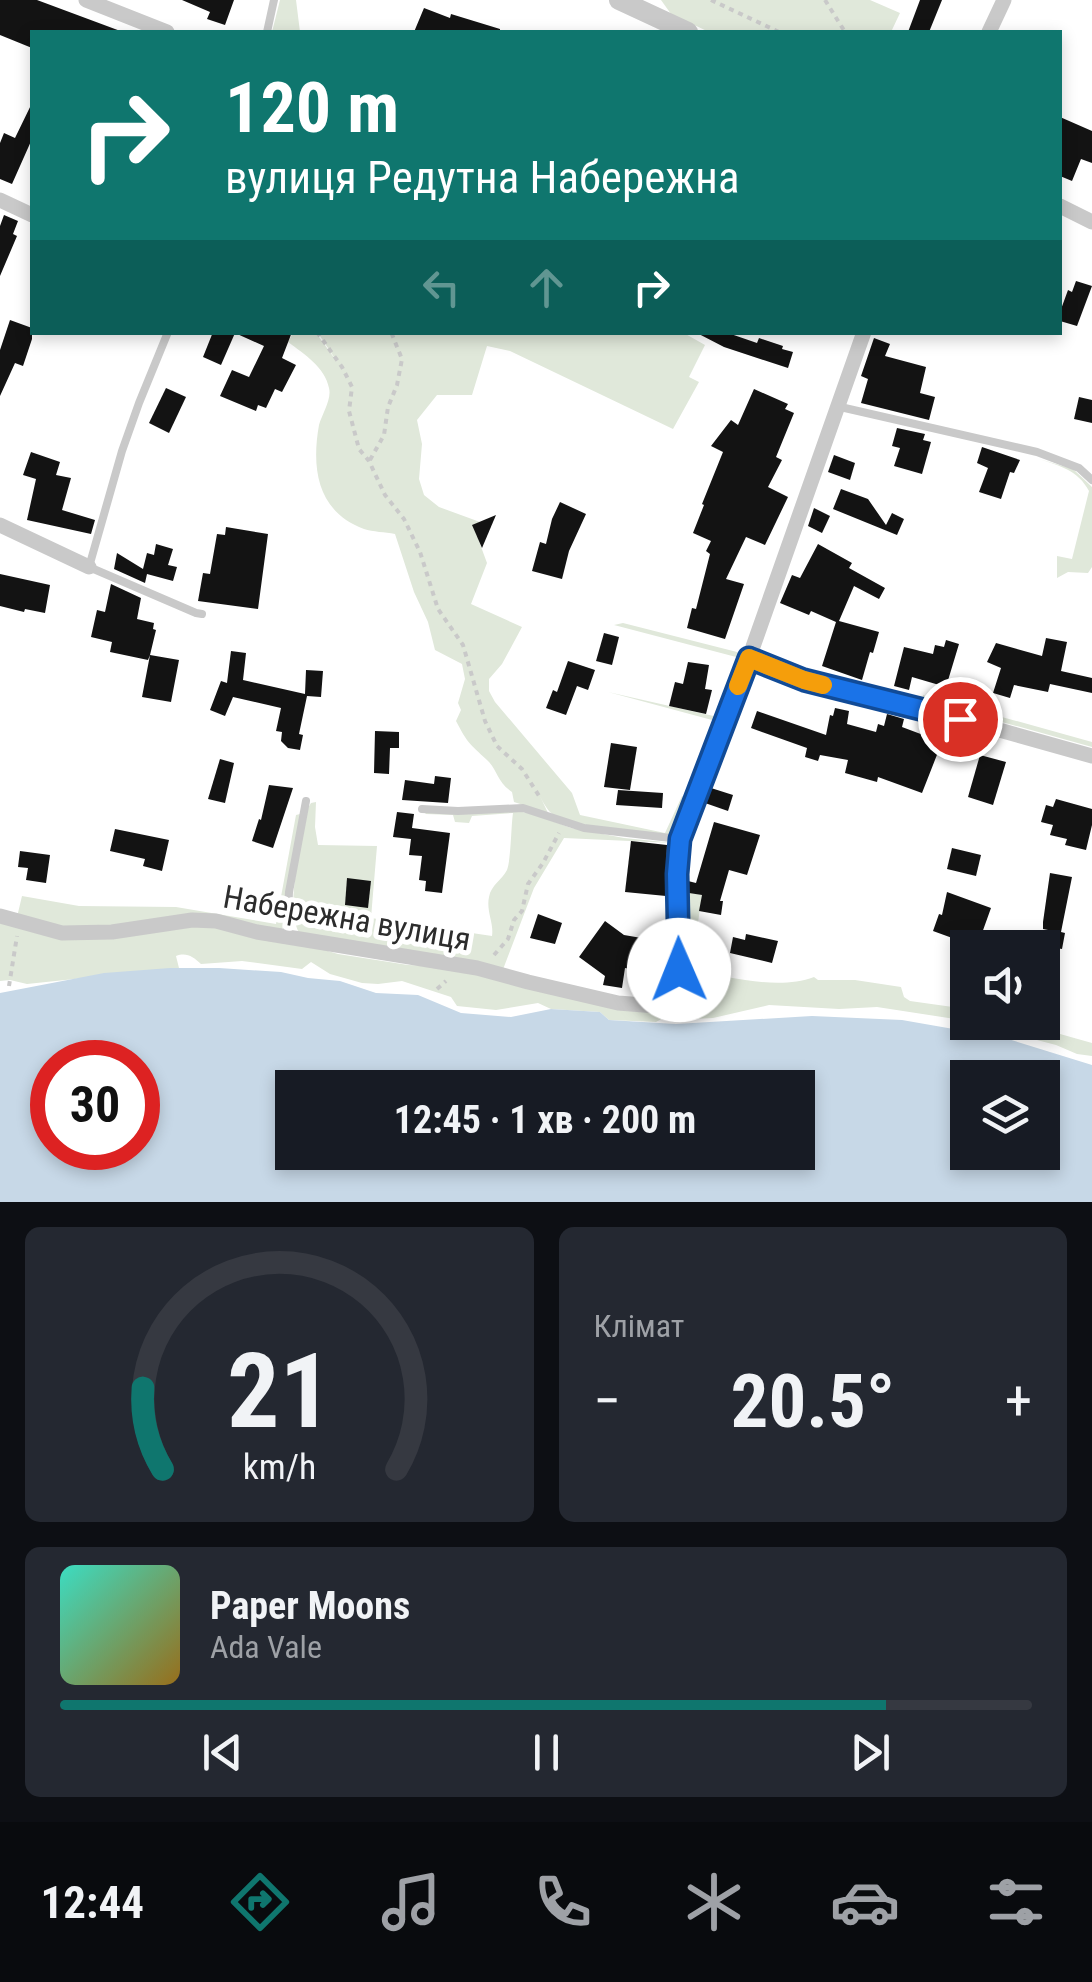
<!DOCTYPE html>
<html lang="uk">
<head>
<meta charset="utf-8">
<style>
  body { margin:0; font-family:"Roboto Condensed",sans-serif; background:#242831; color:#f1f3f6; height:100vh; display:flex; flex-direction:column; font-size:38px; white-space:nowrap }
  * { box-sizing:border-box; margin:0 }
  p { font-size:32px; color:#9ea1a6 }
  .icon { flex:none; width:55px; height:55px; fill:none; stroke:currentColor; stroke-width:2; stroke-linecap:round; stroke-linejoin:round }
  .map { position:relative; height:1202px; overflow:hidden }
  .panel { display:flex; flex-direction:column; gap:25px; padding:25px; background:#0d0f14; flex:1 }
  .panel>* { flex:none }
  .guide { position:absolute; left:30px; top:30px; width:1032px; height:305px; border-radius:0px; box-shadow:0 5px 15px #0003; background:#0f766e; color:#fff; overflow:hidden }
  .fabs { position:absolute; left:950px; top:930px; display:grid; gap:20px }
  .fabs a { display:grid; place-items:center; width:110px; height:110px; border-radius:0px; background:#171b24; box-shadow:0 5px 15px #0003; font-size:50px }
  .speed { position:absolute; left:30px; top:1040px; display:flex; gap:20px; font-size:50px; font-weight:700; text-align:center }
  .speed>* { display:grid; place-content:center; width:130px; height:130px; border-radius:50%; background:#171b24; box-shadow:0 5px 15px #0003; line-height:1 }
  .speed .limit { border:15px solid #d22; background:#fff; color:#111 }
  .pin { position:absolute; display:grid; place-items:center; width:85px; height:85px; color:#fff; margin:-42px; border:5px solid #fff; border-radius:50%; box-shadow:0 2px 10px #0007 }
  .me { position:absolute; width:110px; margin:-55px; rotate:359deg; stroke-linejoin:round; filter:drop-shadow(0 0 8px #0008) }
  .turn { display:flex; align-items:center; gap:35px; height:210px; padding:0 30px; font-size:45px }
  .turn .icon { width:130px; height:130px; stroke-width:2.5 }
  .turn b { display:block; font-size:70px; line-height:85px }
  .lanes { display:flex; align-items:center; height:95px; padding:0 30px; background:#0003; justify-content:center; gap:50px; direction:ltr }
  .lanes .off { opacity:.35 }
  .big { font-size:75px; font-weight:700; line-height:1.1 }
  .panel .tile { flex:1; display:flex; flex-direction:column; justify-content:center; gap:15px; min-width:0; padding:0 35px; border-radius:15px; background:#242831 }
  .panel .dial { align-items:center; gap:0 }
  .dial svg { height:260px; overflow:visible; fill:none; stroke:#363941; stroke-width:7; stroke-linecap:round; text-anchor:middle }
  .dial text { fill:#f1f3f6; stroke:none }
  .song { display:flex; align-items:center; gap:30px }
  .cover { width:120px; height:120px; border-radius:15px; background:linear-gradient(135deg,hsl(170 70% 55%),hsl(40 70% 35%)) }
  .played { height:10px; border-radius:5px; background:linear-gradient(90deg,#0f766e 85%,#363941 85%) }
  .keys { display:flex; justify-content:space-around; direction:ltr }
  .heat { display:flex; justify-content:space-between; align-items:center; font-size:55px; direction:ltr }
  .panel .tiles { flex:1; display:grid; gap:25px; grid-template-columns:1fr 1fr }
  .tile:last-child { grid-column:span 2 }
  .trip { position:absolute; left:275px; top:1070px; width:540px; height:100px; border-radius:0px; background:#171b24; box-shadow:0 5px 15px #0003; font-weight:700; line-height:100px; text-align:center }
  .tab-bar { display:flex; height:160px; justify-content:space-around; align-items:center; background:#090b0e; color:#9ea1a6 }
  .tab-bar .icon { width:70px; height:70px }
  .tab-bar .selected { color:#0f766e }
  .tab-bar b { font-size:45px; color:#f1f3f6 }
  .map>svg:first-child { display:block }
  .green { fill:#e0e8da }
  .water { fill:#c7d8e7; fill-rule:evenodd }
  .building { fill:#131313 }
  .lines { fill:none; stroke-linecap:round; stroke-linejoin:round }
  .path { stroke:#c9c9c9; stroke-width:4; stroke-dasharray:5 5; stroke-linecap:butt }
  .service { stroke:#c9c9c9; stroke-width:8 }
  .minor { stroke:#c9c9c9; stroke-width:15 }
  .tertiary { stroke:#c9c9c9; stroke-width:20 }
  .route-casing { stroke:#114b97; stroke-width:25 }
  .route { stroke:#1a73e8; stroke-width:18 }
  .slow { stroke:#f59e0b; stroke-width:18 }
  .labels { text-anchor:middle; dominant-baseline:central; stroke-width:10; stroke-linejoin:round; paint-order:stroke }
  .street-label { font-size:32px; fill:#2c2c2c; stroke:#fff }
</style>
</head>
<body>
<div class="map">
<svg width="1092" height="1202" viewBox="0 0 1092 1202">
  <rect width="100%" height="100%" fill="#fff"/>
  <g class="green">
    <polygon points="280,0 296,0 300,32 272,32"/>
    <polygon points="661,0 870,0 900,13 891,32 709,32 671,14"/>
    <path d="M682,332l23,13 -16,32 10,5 -26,47 -163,-78 -23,-5 -15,49h-35l-20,25 5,24 -3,35 5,16 15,12 41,15 -7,3 14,38 -16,41 51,23 -20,37 -13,15v12l6,11 77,91 8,22 85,18 17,-37 6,4 -14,35c-26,-2 -106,-5 -124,-23 -5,-5 -9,-14 -12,-20l10,21 -34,-11 -2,-10c-16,-11 -14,-22 -25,-32 -18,-17 -19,-16 -31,-39l5,-11 -3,-7 7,-24 -3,-15 -27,-14 -7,-28 -14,-30 -19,-58c-10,-2 -22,-2 -31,-5 -46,-17 -53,-59 -45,-104 3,-11 13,-26 10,-37 -4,-21 -25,-34 -41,-46l5,-9h23l22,30 -20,-30z"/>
    <path d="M1039,459l34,10 19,18v80l-4,6 -20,-1 -11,6v-22l15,3 17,-68c-11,-21 -29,-25 -50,-32z"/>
    <polygon points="623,623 737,652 744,657 720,718 712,720 608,692 718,717 740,658 614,625"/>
    <polygon points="923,695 1092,742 1092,747 923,700"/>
    <path d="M316,802l-1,25 3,18 59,1 -6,72 121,18c2,-13 -6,-25 -3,-39 2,-12 13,-17 18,-27 4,-10 4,-44 6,-57l-41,3 -3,7 -14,-1 -2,-7 -28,-1 1,-1 92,-2 18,4 35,13 53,10 50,5 -110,-5 -30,50 -32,84 -203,-39c-15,-29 4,-91 9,-125l3,-5z"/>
    <polygon points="300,814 282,931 254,926 57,928 17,917 22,896 79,906 176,907 276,924 296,815"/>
    <path d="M681,874h6v18l15,3 -11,76c38,5 86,20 123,6l4,3h37l46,7 3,10 6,4 57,8 1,12 -91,-14 -38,2 -70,-4 -56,13 -21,1 -25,-3 -11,6 -47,-2 -9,-8 -49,-3 -13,-6 -42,7 -39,-4 -6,-9 -49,-16 -24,3 -16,-1 -32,-9 -19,-12 -9,7 -60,-8 -41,3c-8,-7 -14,-12 -25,-8l3,12 -152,16 -17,-4 -10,1v-59l36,10 179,-7 83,17 40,12 70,11 54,2 87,26 126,12z"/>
    <polygon points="973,1023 1046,1023 1053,1032 1092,1043 1092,1056 1077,1054 1056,1045"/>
  </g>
  <path class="water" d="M170,968h49l62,4 27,6 32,3 36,12 42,2 43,18 50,4 40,-8 49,3 9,8 67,4 136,-8 90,4 103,18 87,27v137h-1092v-209l104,-20zM52,1062h86v86h-86zM968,1078h74v74h-74zM292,1088h506v64h-506z"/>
  <g class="building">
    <polygon points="0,0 37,0 123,32 32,32 32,48 0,35"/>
    <polygon points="182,0 234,0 225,25 207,19 210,12"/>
    <polygon points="920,0 942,0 929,32 908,32"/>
    <polygon points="424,8 450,18 451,14 500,29 500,32 414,32"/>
    <polygon points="32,103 32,139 12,184 0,179 0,143 4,133 15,138"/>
    <polygon points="1060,117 1092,131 1092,163 1081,159 1072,181 1060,176"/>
    <polygon points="4,215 18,221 13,234 17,236 0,276 0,226"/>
    <polygon points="1076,281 1092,286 1077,326 1060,321 1060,312 1068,290 1072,292"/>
    <polygon points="10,320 32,328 32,339 23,366 15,363 0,396 0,350"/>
    <polygon points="213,332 292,332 282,358 296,365 282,392 275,389 266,408 258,405 256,411 220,396 232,370 249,377 264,346 235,333 221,365 203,357"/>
    <polygon points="695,332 725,332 757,343 759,338 783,346 782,349 793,352 788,368 724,347"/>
    <polygon points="874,338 890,344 885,356 926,367 920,393 935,397 929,420 861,403 868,379 861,376"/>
    <polygon points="166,388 186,397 169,433 149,423"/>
    <polygon points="754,389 788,404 785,409 794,413 776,457 782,460 768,487 788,497 765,545 746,537 726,579 744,584 725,639 687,628 692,608 696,609 710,554 706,551 711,541 693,533 704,505 702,504 723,452 711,446 731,420 738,425"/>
    <polygon points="1079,397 1092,400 1092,423 1074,419"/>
    <polygon points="897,428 925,434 923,440 931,442 922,474 894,466 900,448 892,446"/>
    <polygon points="982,447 1020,460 1014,473 1010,472 1001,499 979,492 988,468 977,463"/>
    <polygon points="31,452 60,462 56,475 71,478 62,510 95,520 91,534 27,520 36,479 23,475"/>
    <polygon points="834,455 855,463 850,480 828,472"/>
    <polygon points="841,489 868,499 886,525 892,513 904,519 897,535 833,509"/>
    <polygon points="560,502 586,514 569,551 562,579 532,571 540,542 546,544 552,519"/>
    <polygon points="814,508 830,516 822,533 808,526"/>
    <polygon points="496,515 482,548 472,525"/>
    <polygon points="226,527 268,534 258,609 198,601 203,573 210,574 217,534 225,535"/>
    <polygon points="156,544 173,549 168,565 177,567 173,581 147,574 145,583 114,569 117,553 143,569 147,553 154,555"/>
    <polygon points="818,544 852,563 849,568 885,588 879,599 854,586 839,621 879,632 873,653 870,652 862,680 822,666 836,622 811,611 809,615 780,603 792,575 800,578"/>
    <polygon points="0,574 50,585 45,613 25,609 24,612 0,606"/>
    <polygon points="111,584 141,598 137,619 154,623 153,629 156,630 150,655 179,660 171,702 142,697 150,655 148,660 110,652 112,642 91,637 97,610 105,612"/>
    <polygon points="604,633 619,637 612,665 596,661"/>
    <polygon points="1046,638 1067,642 1061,671 1092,678 1092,693 1050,684 1048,692 1014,685 1010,698 993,693 1001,668 987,662 996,643 1042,656"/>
    <polygon points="946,640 959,644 946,687 912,677 909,690 894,686 904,647 933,654 935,645 944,647"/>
    <polygon points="231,651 246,653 243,680 305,694 306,670 323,671 321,697 307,696 299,734 303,735 300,750 288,748 281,741 282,732 276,731 281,708 233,697 225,716 210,710 221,681 227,683"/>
    <polygon points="568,661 595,670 588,690 577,686 566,715 546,708 553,690 557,692"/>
    <polygon points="688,662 709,665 705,689 712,690 706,714 669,706 675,682 683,684"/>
    <polygon points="835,708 849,711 847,724 876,732 878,724 884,726 887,714 904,719 902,727 942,742 922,793 878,777 877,782 845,773 848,760 820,755 818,761 805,757 807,748 751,728 757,711 826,735 830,715 833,716"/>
    <polygon points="948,728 985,738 980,755 944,744"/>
    <polygon points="375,731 399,732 399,748 390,748 389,774 374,773"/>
    <polygon points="611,743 637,747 630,790 604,787"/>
    <polygon points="980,755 1006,762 993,805 968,797"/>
    <polygon points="220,759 234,763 225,803 208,799"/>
    <polygon points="435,776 451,778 448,803 402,800 405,780 434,784"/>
    <polygon points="269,785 293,788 273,848 252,841 259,819 261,820"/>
    <polygon points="711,788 733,795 728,811 705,803"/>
    <polygon points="618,790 663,793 662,808 616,805"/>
    <polygon points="1056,799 1092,809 1092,825 1086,850 1065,845 1067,839 1050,835 1053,825 1041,822 1046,805 1053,807"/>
    <polygon points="397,812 414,814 412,828 450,833 442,893 425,891 426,881 419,880 422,856 409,855 411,839 393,837"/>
    <polygon points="714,822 760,835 747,875 729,870 720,901 723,901 721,915 699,911 702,895 689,893 688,881 696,883"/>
    <polygon points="115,829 169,840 162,871 143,866 145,859 110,851"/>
    <polygon points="631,841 667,845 666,896 625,892"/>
    <polygon points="952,848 981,855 976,876 947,869"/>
    <polygon points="20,851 50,855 46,883 26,880 28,868 18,867"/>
    <polygon points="1050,873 1072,877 1061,932 1065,933 1062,949 1045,946 1048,930 1043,929 1043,922"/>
    <polygon points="347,878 371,881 368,908 345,905"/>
    <polygon points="947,892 991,908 977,947 933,931 939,914 942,915"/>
    <polygon points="538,914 562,923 555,944 530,938"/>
    <polygon points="605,921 624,935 659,941 653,973 625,968 622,988 603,985 605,976 579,957"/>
    <polygon points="746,934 778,941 772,963 730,953 733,937 745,940"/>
  </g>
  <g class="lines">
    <g class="path">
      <polyline points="711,0 779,32"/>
      <polyline points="825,0 845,32"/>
      <polyline points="317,332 342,367 352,387 349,411 359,449 369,461 385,495 404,519 420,552 438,609 463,645 485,721 497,746 522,769 541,799"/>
      <polyline points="370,460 384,435 388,407 397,385 402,359 391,332"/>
      <polyline points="494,955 508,939 514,920 522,911 528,884 543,863 559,833"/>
      <polyline points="9,986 17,936"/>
      <polyline points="437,989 446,981"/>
    </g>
    <g class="service">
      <polyline points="267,32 274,0"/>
      <polyline points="168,332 139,403 122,451 89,567 196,613 202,614"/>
      <polyline points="836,406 1037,452 1079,468 1092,480"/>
      <polyline points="422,809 458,811 523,808 584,828 679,839"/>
      <polyline points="287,936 289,892 306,801"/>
    </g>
    <g class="minor">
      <polyline points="86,0 167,32"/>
      <polyline points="989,32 1004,0"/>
      <polyline points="0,200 32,215"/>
      <polyline points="1060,206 1092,222"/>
      <polyline points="0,525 89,567"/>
      <polyline points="749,658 804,680 960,719 1092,756"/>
      <polyline points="0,916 62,933 112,932 192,920 216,921 257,932 477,968 528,982 618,1003 656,1006 670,1002 680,993 677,874 679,839 749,658 864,332"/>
    </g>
    <polyline class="tertiary" points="619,0 688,32"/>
  </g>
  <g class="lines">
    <g class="route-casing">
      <polyline id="route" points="679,970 677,874 680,839 749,658 804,680 960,719"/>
    </g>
    <use href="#route" class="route"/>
    <polyline class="slow" points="738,686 749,658 804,680 823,685"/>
  </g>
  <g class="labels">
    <g class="street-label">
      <text transform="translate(347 918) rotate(10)">Набережна вулиця</text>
    </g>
  </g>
</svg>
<div class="fabs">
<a><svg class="icon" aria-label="sound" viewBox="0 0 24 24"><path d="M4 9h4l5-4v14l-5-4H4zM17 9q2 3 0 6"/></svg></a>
<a><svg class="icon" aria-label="layers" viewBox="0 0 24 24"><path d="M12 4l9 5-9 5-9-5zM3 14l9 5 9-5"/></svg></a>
</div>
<div class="speed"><div class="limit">30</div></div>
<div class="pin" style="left:960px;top:719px;background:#d93025"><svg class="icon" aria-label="arrive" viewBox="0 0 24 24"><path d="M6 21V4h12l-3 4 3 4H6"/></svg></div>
<svg class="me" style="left:679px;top:970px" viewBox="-20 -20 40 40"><circle r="19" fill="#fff"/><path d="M0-13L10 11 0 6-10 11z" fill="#1a73e8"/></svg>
<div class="trip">12:45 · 1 хв · 200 m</div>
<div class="guide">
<div class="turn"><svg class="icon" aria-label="right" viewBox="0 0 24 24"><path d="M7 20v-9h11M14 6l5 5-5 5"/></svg><div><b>120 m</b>вулиця Редутна Набережна</div></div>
<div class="lanes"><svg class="icon off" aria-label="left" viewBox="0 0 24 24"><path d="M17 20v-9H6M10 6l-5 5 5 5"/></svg><svg class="icon off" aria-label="ahead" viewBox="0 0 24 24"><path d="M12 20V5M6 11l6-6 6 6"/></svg><svg class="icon" aria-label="right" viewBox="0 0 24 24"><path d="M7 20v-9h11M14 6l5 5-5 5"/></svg></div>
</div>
</div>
<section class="panel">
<div class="tiles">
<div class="tile dial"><svg viewBox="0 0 100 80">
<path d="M14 69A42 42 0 1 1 86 69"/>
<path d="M14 69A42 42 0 0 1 8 44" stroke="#0f766e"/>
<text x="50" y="56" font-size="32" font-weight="700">21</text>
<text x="50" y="72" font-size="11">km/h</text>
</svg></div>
<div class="tile"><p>Клімат</p>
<div class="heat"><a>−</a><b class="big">20.5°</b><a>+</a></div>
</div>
<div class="tile">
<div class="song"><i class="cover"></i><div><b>Paper Moons</b><p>Ada Vale</p></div></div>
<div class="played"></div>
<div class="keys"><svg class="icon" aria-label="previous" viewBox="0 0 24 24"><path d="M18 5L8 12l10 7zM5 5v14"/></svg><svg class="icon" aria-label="pause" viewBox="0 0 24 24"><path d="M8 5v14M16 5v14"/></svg><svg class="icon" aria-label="next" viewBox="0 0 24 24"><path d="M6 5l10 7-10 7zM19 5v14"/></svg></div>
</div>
</div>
</section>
<nav class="tab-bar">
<b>12:44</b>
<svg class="icon selected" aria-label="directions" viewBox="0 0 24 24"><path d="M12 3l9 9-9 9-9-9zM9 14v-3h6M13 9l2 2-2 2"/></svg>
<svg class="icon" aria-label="music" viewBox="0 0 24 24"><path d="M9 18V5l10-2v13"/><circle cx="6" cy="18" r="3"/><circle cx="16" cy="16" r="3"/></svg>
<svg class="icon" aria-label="phone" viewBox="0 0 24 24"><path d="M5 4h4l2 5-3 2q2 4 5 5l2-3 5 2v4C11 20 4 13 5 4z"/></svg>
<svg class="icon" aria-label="climate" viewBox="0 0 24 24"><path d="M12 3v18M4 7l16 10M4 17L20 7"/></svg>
<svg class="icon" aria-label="car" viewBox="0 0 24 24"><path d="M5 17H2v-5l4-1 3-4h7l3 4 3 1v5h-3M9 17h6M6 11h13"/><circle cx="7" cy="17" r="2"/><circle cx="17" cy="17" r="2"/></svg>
<svg class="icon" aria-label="filters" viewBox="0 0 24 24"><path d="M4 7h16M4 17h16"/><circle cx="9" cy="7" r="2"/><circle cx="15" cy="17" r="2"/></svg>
</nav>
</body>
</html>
